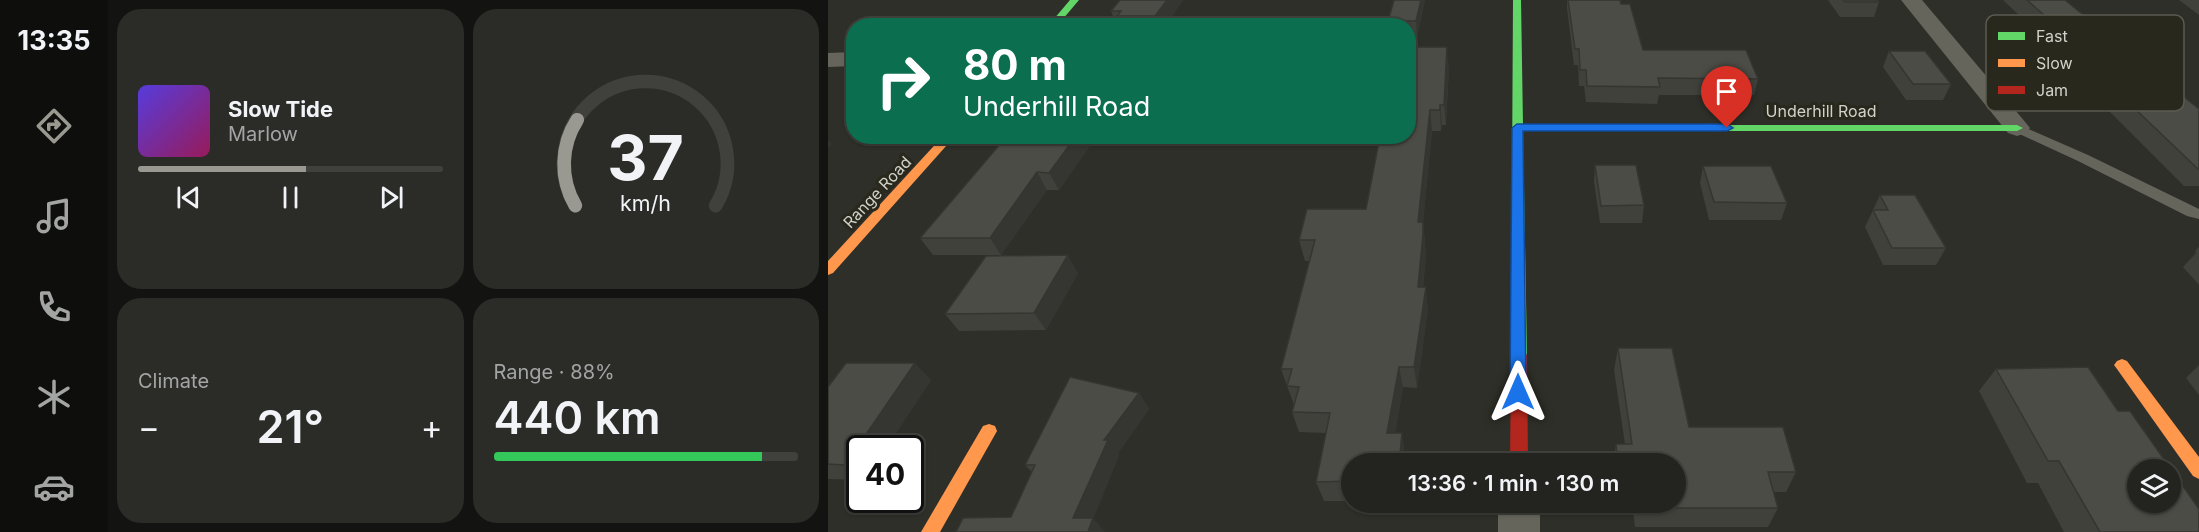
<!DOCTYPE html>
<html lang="en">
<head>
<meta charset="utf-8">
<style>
  body { margin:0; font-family:Inter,sans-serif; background:#2b2b28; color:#f1f3f6; height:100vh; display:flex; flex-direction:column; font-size:22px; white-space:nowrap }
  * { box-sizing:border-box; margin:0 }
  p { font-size:20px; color:#a3a4a4 }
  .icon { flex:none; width:33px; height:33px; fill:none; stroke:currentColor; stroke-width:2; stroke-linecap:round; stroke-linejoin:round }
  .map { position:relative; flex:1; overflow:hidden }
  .drawer { display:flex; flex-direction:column; gap:9px; padding:9px; background:#131311; width:720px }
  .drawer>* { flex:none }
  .banner { position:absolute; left:18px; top:18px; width:570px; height:126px; border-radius:24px; box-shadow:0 2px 4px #0004,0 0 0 2px #40403d; background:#0b6e4f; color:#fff; overflow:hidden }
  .controls { position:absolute; left:1299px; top:459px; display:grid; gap:12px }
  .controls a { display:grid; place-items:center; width:54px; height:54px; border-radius:50%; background:#23231f; box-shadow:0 2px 4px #0004,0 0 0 2px #40403d; font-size:30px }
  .speed { position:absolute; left:18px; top:435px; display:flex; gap:12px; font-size:30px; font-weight:700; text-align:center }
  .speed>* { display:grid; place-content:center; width:78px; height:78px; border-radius:50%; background:#23231f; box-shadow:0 2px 4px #0004,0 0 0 2px #40403d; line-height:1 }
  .speed .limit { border:3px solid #111; border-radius:9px; background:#fff; color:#111 }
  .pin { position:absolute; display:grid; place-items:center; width:51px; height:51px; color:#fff; margin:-62px -26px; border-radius:50% 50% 50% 0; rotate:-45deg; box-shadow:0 0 6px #0007 }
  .pin .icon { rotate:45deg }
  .me { position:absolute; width:66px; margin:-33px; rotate:0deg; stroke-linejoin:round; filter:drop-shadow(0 0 4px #0008) }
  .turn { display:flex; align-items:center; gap:21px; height:126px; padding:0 18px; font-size:27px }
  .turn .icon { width:78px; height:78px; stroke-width:2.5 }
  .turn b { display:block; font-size:42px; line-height:51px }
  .big { font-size:45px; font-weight:600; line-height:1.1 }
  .drawer .tile { flex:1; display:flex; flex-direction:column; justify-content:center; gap:9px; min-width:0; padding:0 21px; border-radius:24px; background:#2b2b28 }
  .drawer .dial { align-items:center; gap:0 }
  .dial svg { height:156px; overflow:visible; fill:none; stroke:#40403d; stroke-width:7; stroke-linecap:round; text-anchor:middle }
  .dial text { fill:#f1f3f6; stroke:none }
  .song { display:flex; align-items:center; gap:18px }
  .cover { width:72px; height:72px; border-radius:9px; background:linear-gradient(135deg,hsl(250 70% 55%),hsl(330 70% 35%)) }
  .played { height:6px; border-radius:3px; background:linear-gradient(90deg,#999992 55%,#40403d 55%) }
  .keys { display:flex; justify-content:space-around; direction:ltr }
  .heat { display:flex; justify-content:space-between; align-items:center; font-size:33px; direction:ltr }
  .charge { height:9px; border-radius:4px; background:linear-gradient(90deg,#34c759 88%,#40403d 0) }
  .drawer .tiles { flex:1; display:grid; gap:9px; grid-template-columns:repeat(2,1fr) }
  .trip { position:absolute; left:513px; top:453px; width:345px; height:60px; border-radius:30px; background:#23231f; box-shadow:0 2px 4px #0004,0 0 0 2px #40403d; font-weight:600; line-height:60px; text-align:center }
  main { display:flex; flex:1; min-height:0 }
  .menu { display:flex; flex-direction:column; width:108px; justify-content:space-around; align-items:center; background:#0e0e0c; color:#a3a4a4 }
  .menu .icon { width:42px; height:42px }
  .menu .selected { color:#999992 }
  .menu b { font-size:27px; color:#f1f3f6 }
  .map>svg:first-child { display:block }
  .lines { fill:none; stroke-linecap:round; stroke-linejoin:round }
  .lane { fill:#65655b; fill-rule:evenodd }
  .street { fill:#65655b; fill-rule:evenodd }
  .fast { fill:#63d668; fill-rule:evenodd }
  .slow { fill:#ff974d; fill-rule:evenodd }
  .jam { fill:#b3261e; fill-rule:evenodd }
  .wall { fill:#41413c }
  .shaded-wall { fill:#353531 }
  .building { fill:#4c4c46; stroke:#353531; stroke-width:1.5; fill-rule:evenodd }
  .route { fill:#1a73e8; stroke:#114b97; stroke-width:1.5 }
  .labels { text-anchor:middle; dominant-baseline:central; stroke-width:6; stroke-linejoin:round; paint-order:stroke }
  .street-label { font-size:16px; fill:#d2d2cb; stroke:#28281d }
  .key { fill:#28281d; stroke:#5b5b51; stroke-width:1.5 }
  .key-label { font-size:16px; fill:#d2d2cb }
</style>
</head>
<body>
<main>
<nav class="menu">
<b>13:35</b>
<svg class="icon selected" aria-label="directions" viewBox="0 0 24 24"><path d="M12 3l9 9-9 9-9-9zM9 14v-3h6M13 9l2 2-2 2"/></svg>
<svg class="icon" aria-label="music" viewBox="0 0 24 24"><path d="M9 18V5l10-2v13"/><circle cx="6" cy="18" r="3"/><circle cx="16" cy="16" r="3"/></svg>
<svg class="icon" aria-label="phone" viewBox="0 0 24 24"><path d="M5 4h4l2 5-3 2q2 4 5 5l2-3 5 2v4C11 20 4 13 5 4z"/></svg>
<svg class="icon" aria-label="climate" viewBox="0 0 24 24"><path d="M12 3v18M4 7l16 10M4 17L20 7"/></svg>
<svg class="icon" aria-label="car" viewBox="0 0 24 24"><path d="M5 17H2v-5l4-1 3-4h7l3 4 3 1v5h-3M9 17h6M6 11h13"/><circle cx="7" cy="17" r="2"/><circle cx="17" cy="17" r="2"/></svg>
</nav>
<section class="drawer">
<div class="tiles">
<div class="tile">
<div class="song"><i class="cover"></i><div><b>Slow Tide</b><p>Marlow</p></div></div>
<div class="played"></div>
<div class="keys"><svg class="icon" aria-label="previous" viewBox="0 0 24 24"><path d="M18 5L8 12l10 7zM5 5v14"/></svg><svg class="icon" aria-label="pause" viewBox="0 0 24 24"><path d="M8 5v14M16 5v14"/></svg><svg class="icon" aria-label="next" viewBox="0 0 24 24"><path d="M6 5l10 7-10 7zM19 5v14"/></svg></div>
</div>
<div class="tile dial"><svg viewBox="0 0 100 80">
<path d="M14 69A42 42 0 1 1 86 69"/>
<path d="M14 69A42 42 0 0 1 15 25" stroke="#999992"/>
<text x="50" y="56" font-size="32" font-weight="700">37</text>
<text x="50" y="72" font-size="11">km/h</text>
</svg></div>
<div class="tile"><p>Climate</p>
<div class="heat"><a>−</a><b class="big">21°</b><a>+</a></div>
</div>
<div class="tile"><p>Range · 88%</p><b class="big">440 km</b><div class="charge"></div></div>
</div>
</section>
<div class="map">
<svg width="1371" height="532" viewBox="0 0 1371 532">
  <rect width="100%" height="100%" fill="#2f2f29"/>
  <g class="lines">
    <polygon class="lane" points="1189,124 1260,155 1371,209 1371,219 1359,216 1250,161 1185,131 1183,128"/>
    <g class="street">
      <polygon points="1073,0 1094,0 1198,123 1202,128 1198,133 1189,136 1180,133"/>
      <polygon points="26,52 26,66 0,67 0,53"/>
      <rect x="670" y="502" width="42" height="30"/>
    </g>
    <g class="fast">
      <polygon points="242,0 251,0 229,26 220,26"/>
      <polygon points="685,0 693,0 695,125 1189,125 1195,128 1189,131 695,131 699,355 696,359 691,361 686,359 683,355"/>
    </g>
    <g class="slow">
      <polygon points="115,136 127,136 5,273 0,275 0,261"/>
      <polygon points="1294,359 1299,361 1371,457 1371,479 1365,476 1289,369 1286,365 1289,361"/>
      <polygon points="161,424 167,426 169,431 112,532 93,532 155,426"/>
    </g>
    <polygon class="jam" points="691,349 696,351 699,355 700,464 682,464 683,355 686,351"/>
  </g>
  <g class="wall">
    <polygon points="292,0 355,0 342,19 364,26 289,26 283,11"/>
    <polygon points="566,0 597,0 589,37 580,37 580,26 561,26 560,21"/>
    <polygon points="739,0 792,0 793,4 815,50 930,79 926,95 831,95 829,104 758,102 756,86 751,86 750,65 746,65 739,8"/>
    <polygon points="1000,0 1050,0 1051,2 1046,17 1012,17"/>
    <polygon points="1175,0 1237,0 1371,109 1371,186 1356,186 1271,101 1273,98 1229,56 1231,53"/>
    <polygon points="1351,0 1371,0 1371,15"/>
    <polygon points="1061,51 1123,84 1115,100 1078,100 1055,67"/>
    <polygon points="621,67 618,125 614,125 613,131 604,131 595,222 598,255 595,287 600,309 589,388 575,387 567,433 577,453 524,464 524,501 496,501 488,482 498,433 471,432 464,412 466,405 453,369 482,261 477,261 471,240 538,209"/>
    <polygon points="179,136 256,136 261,147 231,190 219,190 173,255 105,255 92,238"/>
    <polygon points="767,165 816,205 814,223 772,223 766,182"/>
    <polygon points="875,166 959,203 953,220 881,220 872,183"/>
    <polygon points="1052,195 1118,248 1108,265 1055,265 1037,227"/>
    <polygon points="1371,247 1371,285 1355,267 1368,253 1367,251"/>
    <polygon points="250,273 218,330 131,331 117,314"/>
    <polygon points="790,348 861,427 968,472 958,492 946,492 950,508 940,527 807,527 804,502 848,502 848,464 785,464 788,444 797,444 786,370"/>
    <polygon points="1371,365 1371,395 1358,378"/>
    <polygon points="1168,369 1290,411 1371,532 1236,532 1210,483 1199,483 1151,391"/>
    <polygon points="103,380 58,448 32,448 32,480 0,479 0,387"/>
    <polygon points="311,393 321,409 290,453 291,456 183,517 204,472 197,465"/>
  </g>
  <g class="shaded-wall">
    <polygon points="339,0 355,0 337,26 331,26 327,16"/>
    <polygon points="593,0 597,0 589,37 588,21"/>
    <polygon points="362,19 364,26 358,26"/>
    <polygon points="619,47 621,67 618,125 616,105"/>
    <polygon points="612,105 614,125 613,131 612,110"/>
    <polygon points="602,110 604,131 595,222 598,255 592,309 590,287 590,222"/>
    <polygon points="248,136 256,136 261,147 231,190 221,173"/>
    <polygon points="0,140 4,144 0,148"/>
    <polygon points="209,172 219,190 173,255 162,238"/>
    <polygon points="240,255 250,273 218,330 206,313"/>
    <polygon points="598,287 600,309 589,388 586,367"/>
    <polygon points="87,363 103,380 58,448 32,448 32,476 17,465"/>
    <polygon points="571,367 575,387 564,454 559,433"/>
    <polygon points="311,393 321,409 290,453 291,456 260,532 245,518 276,440"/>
    <polygon points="574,433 577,453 577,464 571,464"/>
    <polygon points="265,518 277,532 260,532"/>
  </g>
  <g class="building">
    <polygon points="292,0 339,0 327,16 289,16 293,11 283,11"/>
    <polygon points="566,0 593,0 588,21 560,21"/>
    <polygon points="740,0 792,0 793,4 802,4 815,50 918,50 930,79 830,78 832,87 759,86 758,70 752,70 751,49 747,49"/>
    <polygon points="1015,0 1050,0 1051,2 1017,2"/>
    <polygon points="1199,0 1237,0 1371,109 1371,169 1370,169 1282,85 1287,85 1238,40 1244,40"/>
    <polygon points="329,19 362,19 358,26 325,26"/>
    <polygon points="580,47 619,47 616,105 612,105 612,110 602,110 590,222 595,222 595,234 590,287 598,287 586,367 571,367 559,433 574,433 571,464 524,464 524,481 488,482 502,413 464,412 471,387 459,386 464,369 453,369 487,240 471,240 479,209 538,209 552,136 580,136"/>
    <polygon points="1061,51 1097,51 1123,84 1085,84"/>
    <polygon points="179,136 248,136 221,173 209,172 162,238 92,238"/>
    <polygon points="767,165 808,165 816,205 773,206"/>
    <polygon points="875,166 943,166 959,203 886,202"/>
    <polygon points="1052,195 1087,195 1118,248 1064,248 1045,210 1060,210"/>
    <polygon points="240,255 206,313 117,314 158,256"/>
    <polygon points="790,348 844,348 861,427 955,427 968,472 940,472 950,508 811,508 811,502 848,502 848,464 790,464 788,444 804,444"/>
    <polygon points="18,363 87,363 17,465 0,464 0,387"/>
    <path d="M1260,367l30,44h12l69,98v23h-99l-41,-71h-11l-52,-92zM1310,470h32v32h-32z"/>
    <polygon points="242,377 311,393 276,440 280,440 245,518 265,518 260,532 128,532 135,518 183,517 207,465 197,465"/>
  </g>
  <polygon class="route" points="689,124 899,124 905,128 899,131 695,131 698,392 696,396 690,398 685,396 682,392 684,128"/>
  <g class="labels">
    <g class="street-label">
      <text x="993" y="111">Underhill Road</text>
      <text transform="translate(49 192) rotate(-47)">Range Road</text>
    </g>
  </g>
  <rect x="1158" y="15" width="198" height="96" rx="9" class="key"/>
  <rect x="1170" y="32" width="27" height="8" fill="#63d668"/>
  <rect x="1170" y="59" width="27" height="8" fill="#ff974d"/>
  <rect x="1170" y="86" width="27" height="8" fill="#b3261e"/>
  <g class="key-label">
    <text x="1208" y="42">Fast</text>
    <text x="1208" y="69">Slow</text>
    <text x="1208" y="96">Jam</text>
  </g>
</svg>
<div class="controls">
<a><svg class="icon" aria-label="layers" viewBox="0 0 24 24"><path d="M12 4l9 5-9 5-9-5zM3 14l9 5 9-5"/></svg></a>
</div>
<div class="speed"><div class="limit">40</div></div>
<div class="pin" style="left:899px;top:128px;background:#d93025"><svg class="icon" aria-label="arrive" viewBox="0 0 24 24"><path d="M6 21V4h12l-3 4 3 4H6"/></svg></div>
<svg class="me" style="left:690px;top:392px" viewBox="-20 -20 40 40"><path d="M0-17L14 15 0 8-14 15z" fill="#1a73e8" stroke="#fff" stroke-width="4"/></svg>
<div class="trip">13:36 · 1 min · 130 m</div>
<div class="banner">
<div class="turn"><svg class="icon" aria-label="right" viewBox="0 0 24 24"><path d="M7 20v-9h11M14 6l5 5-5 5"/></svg><div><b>80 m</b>Underhill Road</div></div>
</div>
</div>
</main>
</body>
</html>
